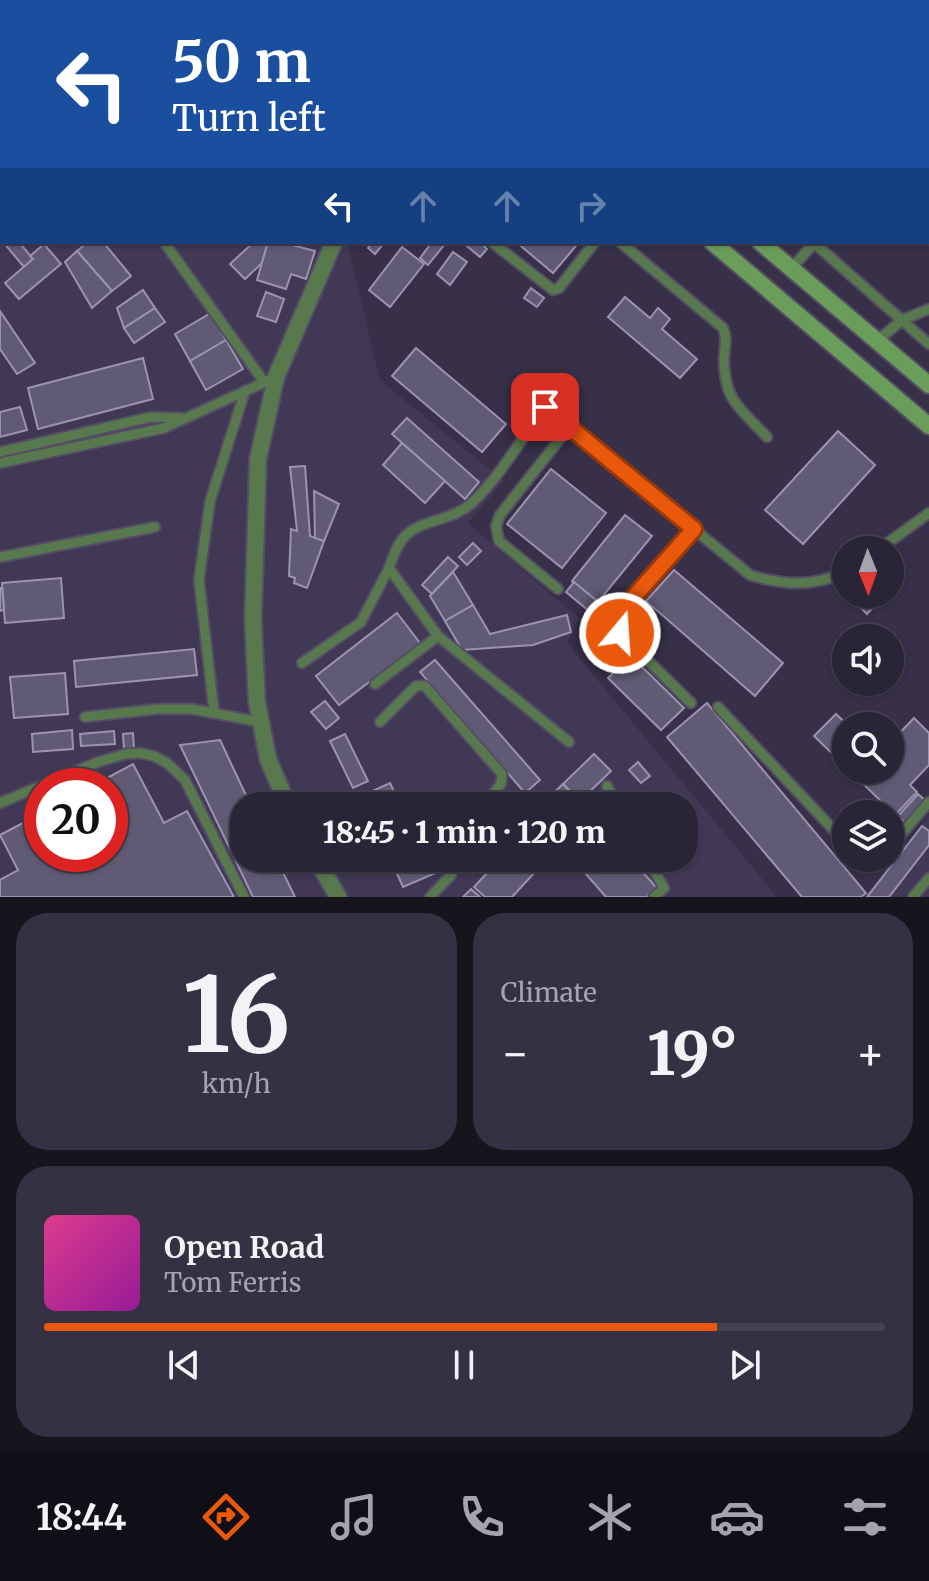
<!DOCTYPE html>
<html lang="en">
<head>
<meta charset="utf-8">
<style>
  body { margin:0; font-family:Merriweather,serif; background:#353042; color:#f1f3f6; height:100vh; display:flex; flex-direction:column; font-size:30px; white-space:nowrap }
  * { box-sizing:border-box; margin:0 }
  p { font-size:26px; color:#a5a4ad }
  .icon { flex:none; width:44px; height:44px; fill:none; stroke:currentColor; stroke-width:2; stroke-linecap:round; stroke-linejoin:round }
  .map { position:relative; height:897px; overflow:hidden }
  .details { display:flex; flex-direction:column; gap:16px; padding:16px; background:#17141e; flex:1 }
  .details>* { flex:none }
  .hud { position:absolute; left:0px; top:0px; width:930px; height:244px; box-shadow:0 2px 6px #0004,0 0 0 2px #454151; background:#1a4fa0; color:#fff; overflow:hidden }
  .needle { width:52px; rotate:179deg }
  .buttons { position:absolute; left:832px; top:536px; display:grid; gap:16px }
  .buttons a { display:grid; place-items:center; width:72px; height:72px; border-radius:50%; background:#292436; box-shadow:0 2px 6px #0004,0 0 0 2px #454151; font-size:40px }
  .speed { position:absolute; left:24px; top:768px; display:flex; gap:16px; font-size:40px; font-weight:700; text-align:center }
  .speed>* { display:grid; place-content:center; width:104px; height:104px; border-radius:50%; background:#292436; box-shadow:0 2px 6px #0004,0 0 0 2px #454151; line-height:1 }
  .speed .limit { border:12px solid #d22; background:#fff; color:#111 }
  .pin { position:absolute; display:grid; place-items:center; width:68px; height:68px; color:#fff; margin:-34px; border-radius:16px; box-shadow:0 4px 12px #0006 }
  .me { position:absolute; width:88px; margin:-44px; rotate:18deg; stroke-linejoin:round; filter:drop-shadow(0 0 6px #0008) }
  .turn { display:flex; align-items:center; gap:28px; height:168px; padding:0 40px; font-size:36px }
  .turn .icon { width:104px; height:104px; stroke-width:2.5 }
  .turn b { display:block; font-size:56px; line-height:68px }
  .lanes { display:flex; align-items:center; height:76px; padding:0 40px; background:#0003; justify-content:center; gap:40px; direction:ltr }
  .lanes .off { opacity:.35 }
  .big { font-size:60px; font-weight:800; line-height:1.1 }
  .details .widget { flex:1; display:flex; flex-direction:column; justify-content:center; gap:12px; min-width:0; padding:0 28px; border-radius:32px; background:#353042 }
  .details .dial { align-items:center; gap:0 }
  .dial b { font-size:104px; line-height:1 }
  .song { display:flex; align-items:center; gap:24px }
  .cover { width:96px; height:96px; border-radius:12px; background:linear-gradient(135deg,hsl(330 70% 55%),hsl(300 70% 35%)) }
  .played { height:8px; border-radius:4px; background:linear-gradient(90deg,#ea580c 80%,#454151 80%) }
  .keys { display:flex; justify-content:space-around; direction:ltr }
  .heat { display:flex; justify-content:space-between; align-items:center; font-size:44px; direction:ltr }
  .details .tiles { flex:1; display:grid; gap:16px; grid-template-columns:1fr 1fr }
  .widget:last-child { grid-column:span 2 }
  .trip { position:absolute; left:230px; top:792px; width:468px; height:80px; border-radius:32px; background:#292436; box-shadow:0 2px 6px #0004,0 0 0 2px #454151; font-weight:800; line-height:80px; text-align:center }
  .dock { display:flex; height:128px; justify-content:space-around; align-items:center; background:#100e16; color:#a5a4ad }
  .dock .icon { width:56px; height:56px }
  .dock .selected { color:#ea580c }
  .dock b { font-size:36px; color:#f1f3f6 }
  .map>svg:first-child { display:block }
  .built { fill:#413856; fill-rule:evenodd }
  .building { fill:#615a74; stroke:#9b93b0; stroke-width:2 }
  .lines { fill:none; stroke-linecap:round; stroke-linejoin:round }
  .service-casing { stroke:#544d64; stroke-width:13 }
  .minor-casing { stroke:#544d64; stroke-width:20 }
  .secondary-casing { stroke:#544d64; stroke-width:20 }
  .service { stroke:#58784e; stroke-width:9 }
  .minor { stroke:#58784e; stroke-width:16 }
  .secondary { stroke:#6a9d59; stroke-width:16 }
  .route-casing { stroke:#983908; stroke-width:20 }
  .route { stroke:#ea580c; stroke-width:14 }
</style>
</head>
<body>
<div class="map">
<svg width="929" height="897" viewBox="0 0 929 897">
  <rect width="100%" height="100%" fill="#373048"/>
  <g class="built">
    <path d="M0,0l186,2h-184v240h345l33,138 124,101 -36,42 111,95 -12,25 210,254h-777zM42,786h68v68h-68zM244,806h440v52h-440z"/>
    <polygon points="929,816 929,897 864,897 877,881"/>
  </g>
  <g class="building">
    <polygon points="96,0 178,0 181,2 99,2"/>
    <polygon points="251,0 300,0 302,2 253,2"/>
    <polygon points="3,242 19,242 33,259 24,267"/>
    <polygon points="88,242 103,242 131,276 112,291 77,251"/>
    <polygon points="254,242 268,242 262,263 245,279 230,264"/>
    <polygon points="268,242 292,242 292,245 315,251 306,279 291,274 286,289 257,280"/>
    <polygon points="373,242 385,242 375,254 368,248"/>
    <polygon points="432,242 445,244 428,265 420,258"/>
    <polygon points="462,242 480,242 487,249 480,257"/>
    <polygon points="516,242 571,242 576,246 553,273"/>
    <polygon points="44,244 61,264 19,299 5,283 33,259 30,256"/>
    <polygon points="402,247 424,264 390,307 369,290"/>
    <polygon points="77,251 112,291 92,308 65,262"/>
    <polygon points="453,252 467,262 450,285 437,274"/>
    <polygon points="531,288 544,298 537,307 524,298"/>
    <polygon points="143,290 155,308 124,328 117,308"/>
    <polygon points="266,292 284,299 276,322 257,316"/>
    <polygon points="625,297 650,318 658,308 670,319 662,329 697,359 680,378 608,317"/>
    <polygon points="155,308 165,322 134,343 124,328"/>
    <polygon points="0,311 35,363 17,374 0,349"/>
    <polygon points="211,313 226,340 190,361 175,334"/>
    <polygon points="226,340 243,369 206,390 190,361"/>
    <polygon points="416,348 506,424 482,452 392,376"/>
    <polygon points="143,358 153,399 38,429 28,388"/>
    <polygon points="20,407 27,430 0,437 0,412"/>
    <polygon points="407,418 479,482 465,499 392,434"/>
    <polygon points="838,431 875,465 803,544 765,510"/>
    <polygon points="402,443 445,481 425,503 383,465"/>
    <polygon points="305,466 310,536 324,541 307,588 294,583 295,578 289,576 291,529 297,531 290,467"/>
    <polygon points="551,469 606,513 562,568 507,524"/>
    <polygon points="314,491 339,504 324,541 315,538"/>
    <polygon points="625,515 652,536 598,602 572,581"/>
    <polygon points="473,543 481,551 467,565 459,557"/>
    <polygon points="448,557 458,566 432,594 422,585"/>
    <polygon points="674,570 783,663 755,696 646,601"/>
    <polygon points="453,572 473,605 445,621 430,596"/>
    <polygon points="61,578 64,618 5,623 2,583"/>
    <polygon points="574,582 597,601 589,611 566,592"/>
    <polygon points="0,588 2,588 4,610 0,611"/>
    <polygon points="873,594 885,594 867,614 860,607"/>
    <polygon points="473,605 490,634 567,615 571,632 533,645 462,650 445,621"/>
    <polygon points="397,613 420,643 339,705 316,676"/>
    <polygon points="194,649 197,675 76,687 74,661"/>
    <polygon points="631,656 684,708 661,730 608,678"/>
    <polygon points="435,660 540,780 525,793 420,672"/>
    <polygon points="65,673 68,714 14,718 10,677"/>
    <polygon points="325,701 339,718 326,729 311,712"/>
    <polygon points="707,703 866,893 861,897 802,897 667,737"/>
    <polygon points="836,714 849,726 846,726 846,767 814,736"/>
    <polygon points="914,718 929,733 929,765 910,785 917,792 895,815 849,770 890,770 890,743"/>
    <polygon points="72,730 73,749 33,752 32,734"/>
    <polygon points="114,731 115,744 81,746 80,734"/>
    <polygon points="133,733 134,748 124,749 123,734"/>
    <polygon points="345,734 368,781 353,788 330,741"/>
    <polygon points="220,740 251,806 244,806 244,858 276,858 295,897 253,897 180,745"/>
    <polygon points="594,754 611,771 580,801 563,784"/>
    <polygon points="638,762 650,776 641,783 629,770"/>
    <polygon points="133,764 164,823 187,811 234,897 0,897 0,880 18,870 0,835 42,813 42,854 110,854 110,786 92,786"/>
    <polygon points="390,783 401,806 361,806 357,798"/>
    <polygon points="563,784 584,806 540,806"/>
    <polygon points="522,794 535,805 534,806 518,806 514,802"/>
    <polygon points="918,794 927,802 906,824 898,816"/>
    <polygon points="922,826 929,831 929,845 889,897 867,897"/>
    <polygon points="390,858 431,858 438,872 403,887"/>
    <polygon points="501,858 548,858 512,897 485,897 474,887"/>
    <polygon points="572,858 630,858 657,888 647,897 606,897"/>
    <polygon points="471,889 480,897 463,897"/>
  </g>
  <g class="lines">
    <g class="service-casing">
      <g id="service">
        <polyline points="215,0 217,2"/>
        <polyline points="521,0 524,2"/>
        <polyline points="10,2 14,0"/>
        <polyline points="792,2 792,0"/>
        <polyline points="0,8 2,7"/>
        <polyline points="0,180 2,182"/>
        <polyline points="164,242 264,382"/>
        <path d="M620,242l103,86c5,10 1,21 1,32 0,41 17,49 43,77"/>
        <polyline points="813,242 929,344"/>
        <polyline points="493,243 553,290 559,288 595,242"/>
        <polyline points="791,269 815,242"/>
        <polyline points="877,341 902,320 929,309"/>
        <polyline points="0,452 151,417 182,418"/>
        <polyline points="0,463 164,428 276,377"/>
        <polyline points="878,550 929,513"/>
        <polyline points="0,557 155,527"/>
        <polyline points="558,589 499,541 496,526 500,515 570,426"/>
        <polyline points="302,663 361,622 389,568"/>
        <polyline points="375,684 438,636"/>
        <polyline points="691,703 620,633 615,623 616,617 694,529"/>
        <polyline points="718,707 846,843"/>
        <polyline points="214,712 199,580 210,501 245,391"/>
        <polyline points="85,717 158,709 192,709 260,722"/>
        <polyline points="380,722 416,686 425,686 502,774 501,784 483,806"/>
        <path d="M569,742l-131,-106 -49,-68c4,-11 8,-24 17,-33 17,-16 47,-14 67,-33 28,-27 49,-64 72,-95l205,168c32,10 65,13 96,-4"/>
        <polyline points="607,786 618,806"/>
        <polyline points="0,803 98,762 125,754 140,753 154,756 167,763 185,780 244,897"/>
        <polyline points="890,847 929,802"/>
        <polyline points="647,858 664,888 654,897"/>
        <polyline points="862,858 871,862 879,858"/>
        <polyline points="430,897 451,875 455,858"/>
        <polyline points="913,897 929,878"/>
      </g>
    </g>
    <g class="minor-casing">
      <g id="minor">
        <polyline points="552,2 556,0"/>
        <polyline points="288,806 268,759 257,702 253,620 258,459 276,377 334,242"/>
        <polyline points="316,858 338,897"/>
      </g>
    </g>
    <g class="secondary-casing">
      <g id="secondary">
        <polyline points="430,0 432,2"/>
        <polyline points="480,0 482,2"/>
        <polyline points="712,242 929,426"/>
        <polyline points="760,242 929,385"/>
      </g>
    </g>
    <use href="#service" class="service"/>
    <use href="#minor" class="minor"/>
    <use href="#secondary" class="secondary"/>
  </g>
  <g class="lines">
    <g class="route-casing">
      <polyline id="route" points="545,407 694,529 616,617 615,623 620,633"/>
    </g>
    <use href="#route" class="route"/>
  </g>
</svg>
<div class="buttons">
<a><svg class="needle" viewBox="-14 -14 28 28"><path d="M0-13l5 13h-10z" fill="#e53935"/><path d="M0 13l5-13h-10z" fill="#a5a4ad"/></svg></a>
<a><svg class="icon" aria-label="sound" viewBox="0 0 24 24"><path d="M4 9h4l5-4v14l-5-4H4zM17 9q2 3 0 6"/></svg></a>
<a><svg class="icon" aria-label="search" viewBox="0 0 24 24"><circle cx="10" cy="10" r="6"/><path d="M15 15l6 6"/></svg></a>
<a><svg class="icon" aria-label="layers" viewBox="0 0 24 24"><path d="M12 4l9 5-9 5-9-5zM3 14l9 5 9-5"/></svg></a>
</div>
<div class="speed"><div class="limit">20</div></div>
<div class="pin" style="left:545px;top:407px;background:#d93025"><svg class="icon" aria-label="arrive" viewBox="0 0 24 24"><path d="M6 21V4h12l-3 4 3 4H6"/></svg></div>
<svg class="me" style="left:620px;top:633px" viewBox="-20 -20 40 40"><circle r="17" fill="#ea580c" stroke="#fff" stroke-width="3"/><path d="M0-11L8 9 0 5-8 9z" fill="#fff"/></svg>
<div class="trip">18:45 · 1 min · 120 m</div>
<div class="hud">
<div class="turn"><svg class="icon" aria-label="left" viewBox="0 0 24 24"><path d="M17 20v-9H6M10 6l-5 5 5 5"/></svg><div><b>50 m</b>Turn left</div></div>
<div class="lanes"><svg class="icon" aria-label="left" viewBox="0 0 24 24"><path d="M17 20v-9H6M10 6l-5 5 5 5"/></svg><svg class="icon off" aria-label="ahead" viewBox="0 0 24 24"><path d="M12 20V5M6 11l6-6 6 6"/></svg><svg class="icon off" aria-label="ahead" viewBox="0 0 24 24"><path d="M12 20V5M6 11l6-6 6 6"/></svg><svg class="icon off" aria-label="right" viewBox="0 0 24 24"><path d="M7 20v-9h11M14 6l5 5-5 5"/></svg></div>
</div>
</div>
<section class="details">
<div class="tiles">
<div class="widget dial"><b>16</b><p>km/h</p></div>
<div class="widget"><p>Climate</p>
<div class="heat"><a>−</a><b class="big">19°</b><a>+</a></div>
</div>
<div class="widget">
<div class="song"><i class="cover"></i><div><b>Open Road</b><p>Tom Ferris</p></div></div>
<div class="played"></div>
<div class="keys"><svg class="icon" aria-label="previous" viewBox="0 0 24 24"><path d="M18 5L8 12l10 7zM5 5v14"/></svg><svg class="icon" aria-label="pause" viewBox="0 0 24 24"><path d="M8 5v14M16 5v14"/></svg><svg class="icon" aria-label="next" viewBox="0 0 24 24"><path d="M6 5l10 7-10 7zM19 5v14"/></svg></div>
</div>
</div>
</section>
<nav class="dock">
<b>18:44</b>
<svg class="icon selected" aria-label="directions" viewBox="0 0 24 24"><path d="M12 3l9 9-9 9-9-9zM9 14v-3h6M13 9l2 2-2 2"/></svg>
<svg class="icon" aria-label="music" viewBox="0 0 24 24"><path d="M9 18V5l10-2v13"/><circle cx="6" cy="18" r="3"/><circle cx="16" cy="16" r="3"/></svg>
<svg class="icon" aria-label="phone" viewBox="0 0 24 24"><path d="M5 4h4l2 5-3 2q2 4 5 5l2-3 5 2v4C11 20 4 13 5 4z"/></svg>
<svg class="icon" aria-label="climate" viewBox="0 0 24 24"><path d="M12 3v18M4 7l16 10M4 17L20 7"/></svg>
<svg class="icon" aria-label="car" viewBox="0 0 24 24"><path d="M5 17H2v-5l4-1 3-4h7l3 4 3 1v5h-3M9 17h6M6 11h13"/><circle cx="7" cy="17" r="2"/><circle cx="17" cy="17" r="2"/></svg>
<svg class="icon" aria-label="filters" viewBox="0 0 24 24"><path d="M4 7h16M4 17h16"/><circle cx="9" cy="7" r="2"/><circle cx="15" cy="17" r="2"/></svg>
</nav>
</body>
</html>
